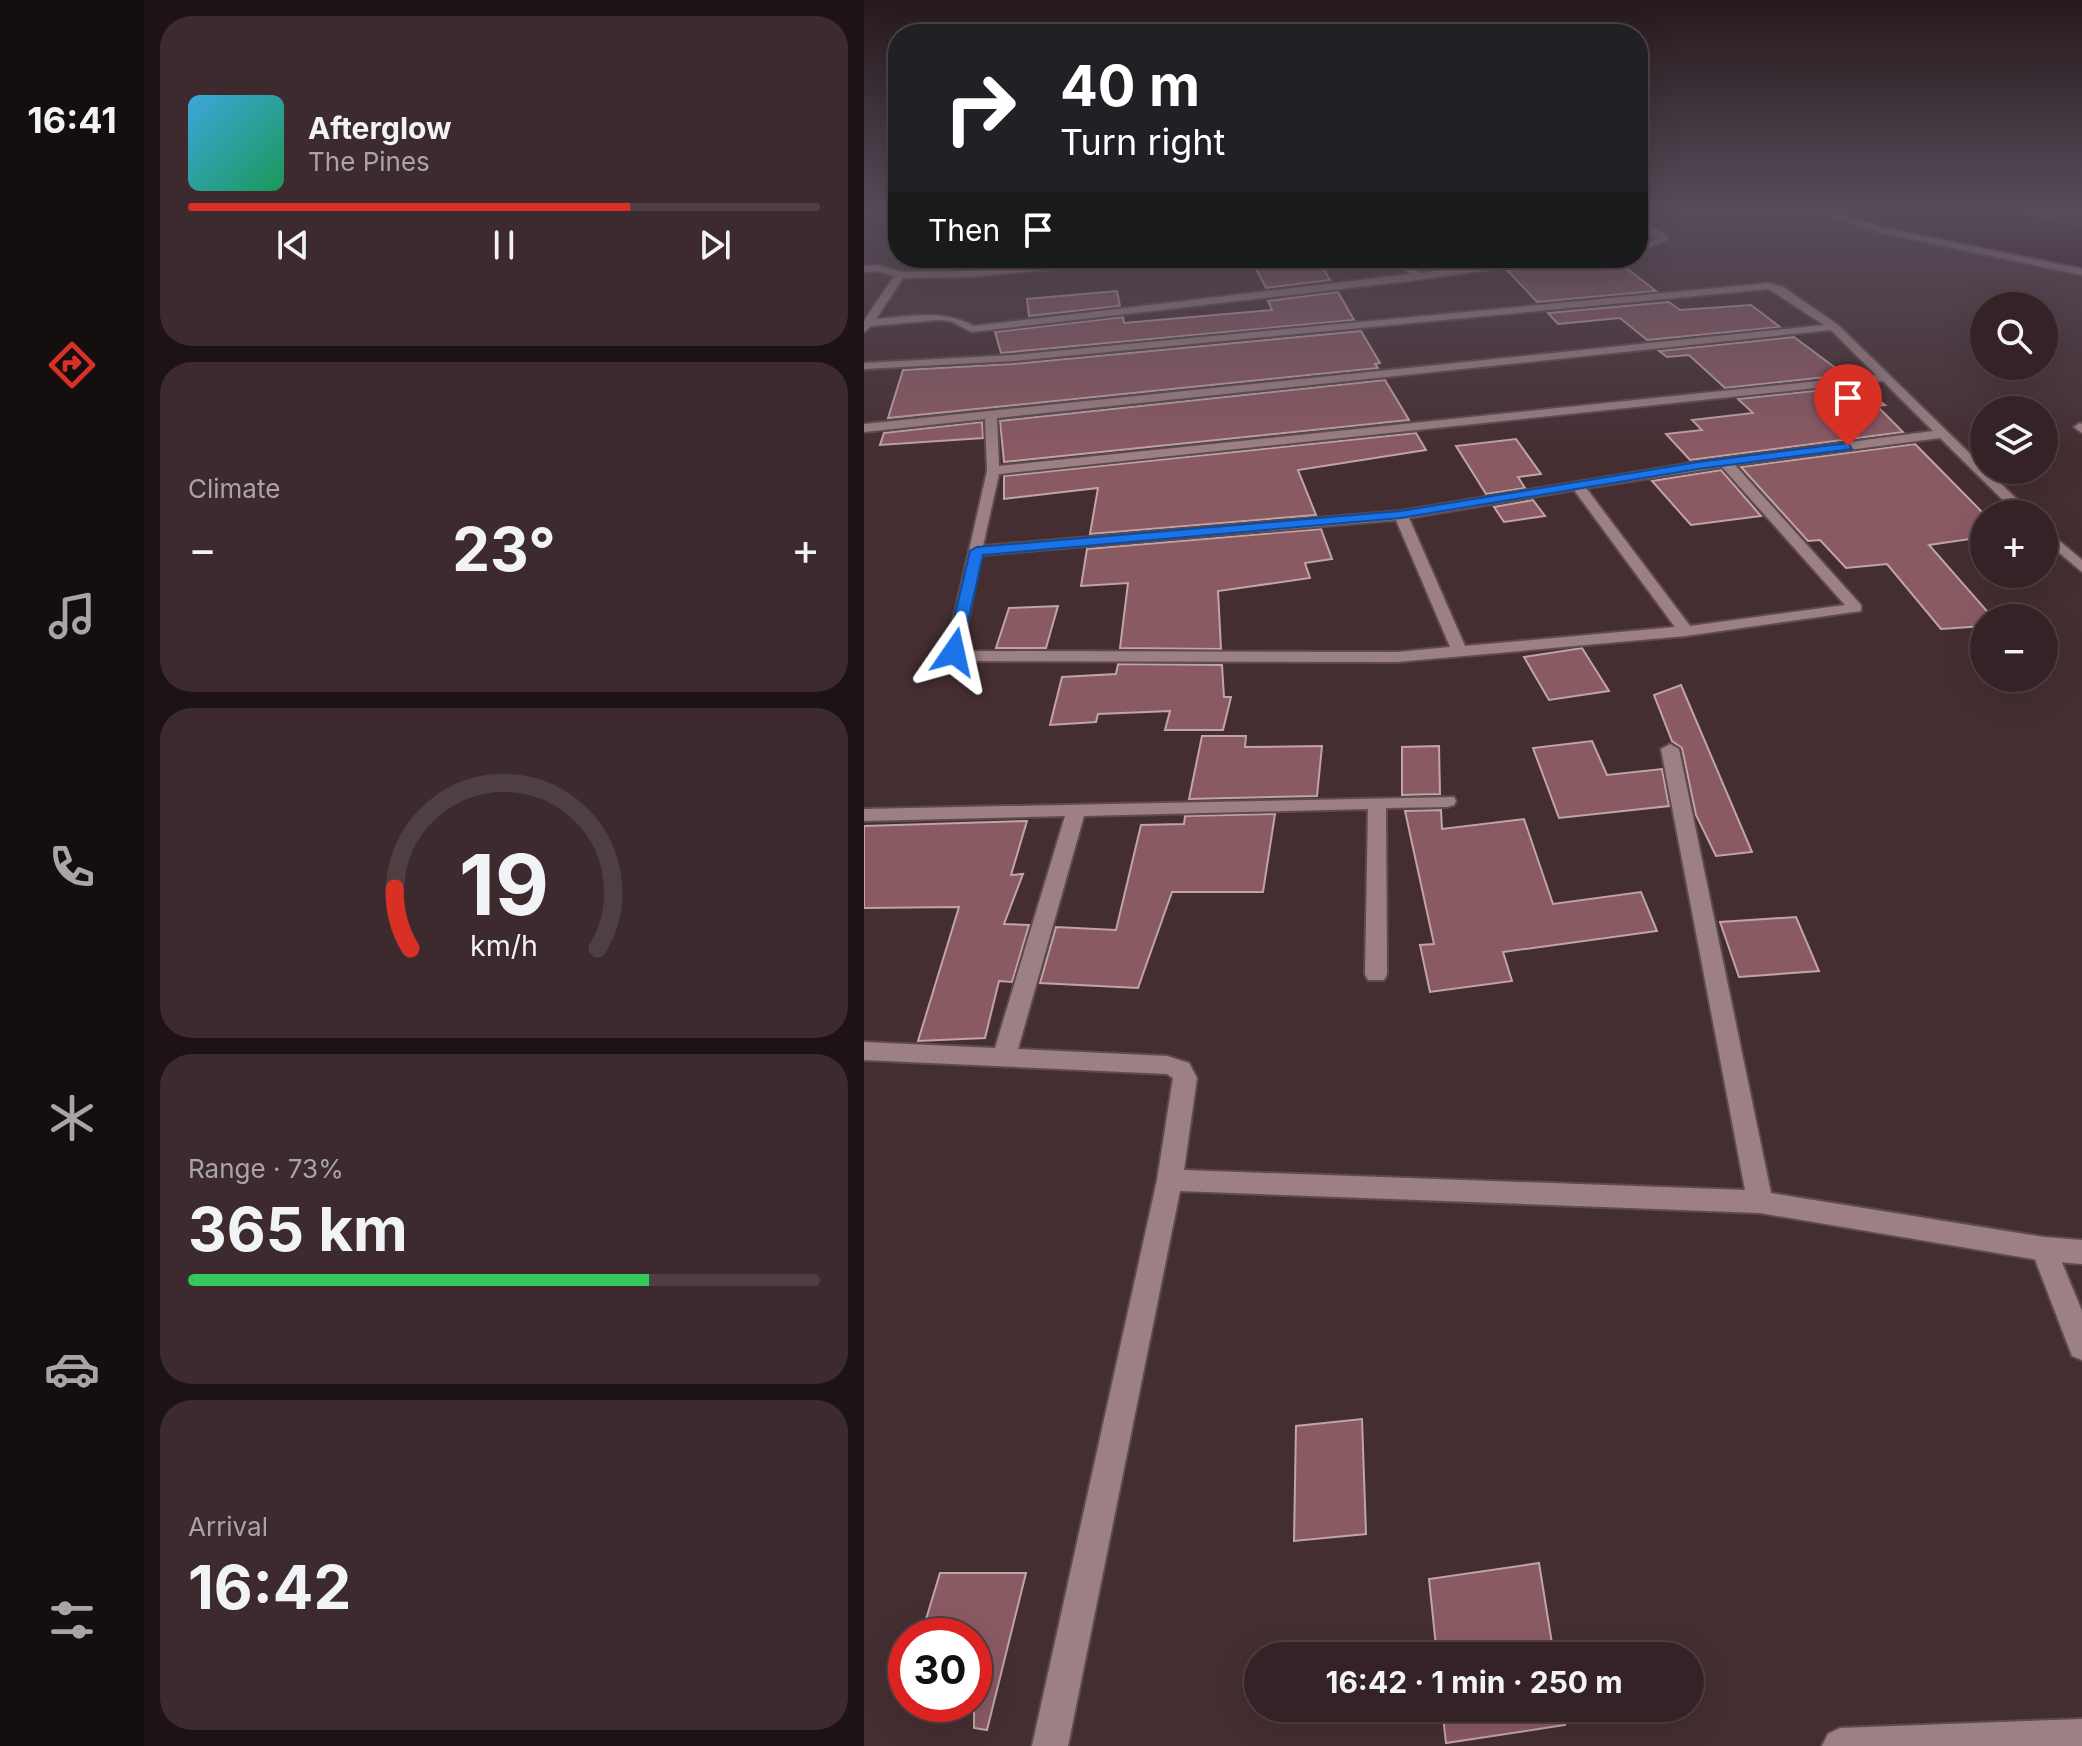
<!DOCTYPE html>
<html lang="en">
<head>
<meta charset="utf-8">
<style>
  body { margin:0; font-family:Inter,sans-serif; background:#3c2a2e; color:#f1f3f6; height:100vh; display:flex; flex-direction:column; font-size:30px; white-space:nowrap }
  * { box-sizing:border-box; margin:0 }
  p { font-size:26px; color:#a9a4a7 }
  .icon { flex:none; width:44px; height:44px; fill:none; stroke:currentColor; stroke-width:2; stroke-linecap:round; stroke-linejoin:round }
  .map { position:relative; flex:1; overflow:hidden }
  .panel { display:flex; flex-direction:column; gap:16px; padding:16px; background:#1d1315; width:720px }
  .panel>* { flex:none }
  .hud { position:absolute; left:24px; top:24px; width:760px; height:244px; border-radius:32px; box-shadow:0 8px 32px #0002,0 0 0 2px #4e3f43; background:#202124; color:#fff; overflow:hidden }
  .controls { position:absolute; left:1106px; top:292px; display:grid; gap:16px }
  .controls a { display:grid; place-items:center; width:88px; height:88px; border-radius:50%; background:#342226; box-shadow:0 8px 32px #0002,0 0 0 2px #4e3f43; font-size:40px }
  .speed { position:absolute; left:24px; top:1618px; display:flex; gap:16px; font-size:40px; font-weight:700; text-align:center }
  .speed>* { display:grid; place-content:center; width:104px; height:104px; border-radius:50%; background:#342226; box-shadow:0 8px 32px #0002,0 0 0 2px #4e3f43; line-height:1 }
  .speed .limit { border:12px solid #d22; background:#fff; color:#111 }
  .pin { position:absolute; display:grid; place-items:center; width:68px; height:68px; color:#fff; margin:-82px -34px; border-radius:50% 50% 50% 0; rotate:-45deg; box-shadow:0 0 8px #0007 }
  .pin .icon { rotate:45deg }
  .me { position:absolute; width:88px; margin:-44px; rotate:11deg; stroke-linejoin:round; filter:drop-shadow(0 0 6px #0008) }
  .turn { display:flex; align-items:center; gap:28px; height:168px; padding:0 40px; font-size:36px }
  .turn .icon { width:104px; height:104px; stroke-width:2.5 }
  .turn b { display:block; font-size:56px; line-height:68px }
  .then { display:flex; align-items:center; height:76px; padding:0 40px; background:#0003; gap:16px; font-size:30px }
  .big { font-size:60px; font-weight:700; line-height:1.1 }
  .panel .widget { flex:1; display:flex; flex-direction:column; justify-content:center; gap:12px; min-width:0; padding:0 28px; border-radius:32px; background:#3c2a2e }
  .panel .dial { align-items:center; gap:0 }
  .dial svg { height:208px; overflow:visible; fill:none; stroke:#4e3f43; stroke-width:7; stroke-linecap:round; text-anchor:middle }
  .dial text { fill:#f1f3f6; stroke:none }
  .song { display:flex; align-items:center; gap:24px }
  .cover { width:96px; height:96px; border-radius:12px; background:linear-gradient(135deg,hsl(200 70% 55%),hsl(150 70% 35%)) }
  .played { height:8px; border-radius:4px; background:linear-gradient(90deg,#d93025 70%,#4e3f43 70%) }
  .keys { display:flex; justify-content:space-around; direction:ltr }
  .heat { display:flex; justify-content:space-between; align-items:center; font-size:44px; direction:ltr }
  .charge { height:12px; border-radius:6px; background:linear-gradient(90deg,#34c759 73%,#4e3f43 0) }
  .trip { position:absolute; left:380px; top:1642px; width:460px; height:80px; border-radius:40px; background:#342226; box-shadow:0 8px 32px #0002,0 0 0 2px #4e3f43; font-weight:700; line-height:80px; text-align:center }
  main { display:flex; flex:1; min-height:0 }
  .tab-bar { display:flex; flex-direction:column; width:144px; justify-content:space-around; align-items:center; background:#150e0f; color:#a9a4a7 }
  .tab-bar .icon { width:56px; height:56px }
  .tab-bar .current { color:#d93025 }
  .tab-bar b { font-size:36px; color:#f1f3f6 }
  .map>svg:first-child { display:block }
  .water { fill:#340c17 }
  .building { fill:#8a5a63; stroke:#c1a4a8; stroke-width:2 }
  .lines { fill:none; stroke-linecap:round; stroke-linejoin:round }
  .service-casing { stroke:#5e4b4e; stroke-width:4 }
  .minor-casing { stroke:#5e4b4e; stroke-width:4 }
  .service { fill:#9c8084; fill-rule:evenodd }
  .minor { fill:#9c8084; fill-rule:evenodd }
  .route { fill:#1a73e8; stroke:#114b97; stroke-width:2 }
</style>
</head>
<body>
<main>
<nav class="tab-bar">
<b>16:41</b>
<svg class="icon current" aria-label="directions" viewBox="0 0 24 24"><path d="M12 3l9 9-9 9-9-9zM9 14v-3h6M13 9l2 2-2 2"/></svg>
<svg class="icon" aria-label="music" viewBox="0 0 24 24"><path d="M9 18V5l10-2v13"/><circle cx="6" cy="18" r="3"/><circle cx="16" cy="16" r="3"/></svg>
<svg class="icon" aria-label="phone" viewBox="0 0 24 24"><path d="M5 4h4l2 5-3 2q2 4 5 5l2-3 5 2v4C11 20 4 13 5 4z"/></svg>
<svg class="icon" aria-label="climate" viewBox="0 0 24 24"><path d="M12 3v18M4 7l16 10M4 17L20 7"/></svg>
<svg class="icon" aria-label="car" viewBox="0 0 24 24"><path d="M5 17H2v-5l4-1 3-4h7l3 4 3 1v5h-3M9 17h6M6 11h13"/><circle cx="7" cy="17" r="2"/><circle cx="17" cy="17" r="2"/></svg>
<svg class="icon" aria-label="filters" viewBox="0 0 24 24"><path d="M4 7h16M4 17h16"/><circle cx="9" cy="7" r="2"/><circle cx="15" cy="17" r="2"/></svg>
</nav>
<section class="panel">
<div class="widget">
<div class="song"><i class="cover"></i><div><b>Afterglow</b><p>The Pines</p></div></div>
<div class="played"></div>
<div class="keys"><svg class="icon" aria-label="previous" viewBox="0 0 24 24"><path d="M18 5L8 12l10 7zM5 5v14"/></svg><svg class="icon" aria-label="pause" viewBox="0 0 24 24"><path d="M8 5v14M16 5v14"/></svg><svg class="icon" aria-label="next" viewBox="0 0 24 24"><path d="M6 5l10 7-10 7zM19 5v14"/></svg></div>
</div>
<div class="widget"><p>Climate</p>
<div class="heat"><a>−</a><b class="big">23°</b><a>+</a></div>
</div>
<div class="widget dial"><svg viewBox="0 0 100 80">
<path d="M14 69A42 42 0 1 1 86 69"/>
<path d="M14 69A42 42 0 0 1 8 46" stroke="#d93025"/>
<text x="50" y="56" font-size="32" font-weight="700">19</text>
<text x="50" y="72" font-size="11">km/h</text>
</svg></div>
<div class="widget"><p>Range · 73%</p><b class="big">365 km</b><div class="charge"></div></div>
<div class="widget"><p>Arrival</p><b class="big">16:42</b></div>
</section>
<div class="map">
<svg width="1218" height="1746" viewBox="0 0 1218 1746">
  <rect width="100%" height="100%" fill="#452e32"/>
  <polygon class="water" points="941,210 1146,210 1218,228 1218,273"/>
  <g class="building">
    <polygon points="386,258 453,258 466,280 402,288"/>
    <polygon points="753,261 792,291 673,302 643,270"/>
    <polygon points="253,291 256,306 165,316 163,299"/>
    <polygon points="474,292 490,320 137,353 131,332 259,317 260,323 408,310 404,301"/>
    <polygon points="805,302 816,310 887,305 916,327 783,340 756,318 694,324 684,313"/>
    <polygon points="497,331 516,363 511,364 514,368 24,418 39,370 149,364"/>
    <polygon points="930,337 981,375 861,388 825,355 803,357 795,351"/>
    <polygon points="521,380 545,420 140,462 136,421"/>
    <polygon points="996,386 1021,405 1013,406 1039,432 826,460 802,434 838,430 828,420 889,413 874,399"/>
    <polygon points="118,422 119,438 16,445 20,433"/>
    <polygon points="552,433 562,450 434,470 452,515 226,534 234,488 140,499 140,476"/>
    <polygon points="652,439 677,474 654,477 661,488 622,494 592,446"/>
    <polygon points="1051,444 1120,514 1120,537 1065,545 1129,618 1120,618 1120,626 1077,629 1023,564 982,568 956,540 944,541 877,467"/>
    <polygon points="857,470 897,516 827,525 788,481"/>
    <polygon points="669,500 681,516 640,522 630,507"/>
    <polygon points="457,529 468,559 441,563 446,578 354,591 357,649 256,648 264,583 217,586 223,549"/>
    <polygon points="194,606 182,648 132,648 145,608"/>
    <polygon points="718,648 745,691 685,700 660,657"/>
    <polygon points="254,664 358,665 360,697 367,697 359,730 301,730 306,711 234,714 232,722 186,725 198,677 252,674"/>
    <polygon points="817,685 888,852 852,856 832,815 818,748 808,741 790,695"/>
    <polygon points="338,736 382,736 381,747 458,746 453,796 325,799"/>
    <polygon points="728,741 743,775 798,769 805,806 695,818 669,748"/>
    <polygon points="575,746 576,794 538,795 538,747"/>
    <polygon points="577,810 578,829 660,819 689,904 777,892 793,931 639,952 648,981 566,992 556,945 570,944 541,811"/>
    <polygon points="411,814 399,892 308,892 274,988 176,983 192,927 252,930 277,825 320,824 321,816"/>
    <polygon points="163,821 147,875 159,874 140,924 165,925 148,982 135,981 121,1038 54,1041 95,907 0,908 0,826"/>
    <polygon points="932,917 955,971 875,977 856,922"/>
    <polygon points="498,1419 502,1534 430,1541 432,1426"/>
    <polygon points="675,1563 690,1656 573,1656 565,1579"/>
    <polygon points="76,1573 162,1573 123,1730 110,1728 110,1636 57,1636"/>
    <polygon points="578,1708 698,1708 701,1725 582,1743"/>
  </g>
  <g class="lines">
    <g class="service-casing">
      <polygon id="service" points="1180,1237 1189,1241 1218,1311 1218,1360 1208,1356 1167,1249 1171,1241"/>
    </g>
    <g class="minor-casing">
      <g id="minor">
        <polygon points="948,210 959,210 1020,228 1218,269 1218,275 1018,233"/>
        <polygon points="774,222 801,233 804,240 774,251 774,245 795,239 774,228"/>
        <path d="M264,258h38l-193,19 -70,1 -27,41c34,-3 66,-10 98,7l436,-52 -16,-16h10l15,15 125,-15h28l-154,22 -446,52 -22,-11 -12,-1 -67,6 -7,6v-11l30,-45 -17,-5 -13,1v-6l14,-1 23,7 72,-1z"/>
        <path d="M905,283l14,4 55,38 194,189h-15l-77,-76 -205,27 126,140v6l-175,25 -289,26 -439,-1 -12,-9 41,-181 -2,-52 -121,13v-8l960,-99 -55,-36 -756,72 -149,8v-6l149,-8zM967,330l45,45 -877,91 -2,-48zM1019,381l50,50 -235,31 -297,49 -418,35 16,-72zM858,467l123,138 -155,21 -104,-138zM710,490l101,137 -210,19 -56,-128zM532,520l54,127 -53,5 -435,-1 19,-96z"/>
        <polygon points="1216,423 1218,424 1218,433 1210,427"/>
        <polygon points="1180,528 1218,560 1218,572 1180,540"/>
        <polygon points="806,744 815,749 907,1193 1180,1237 1218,1240 1218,1264 1180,1261 896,1213 316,1191 204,1746 168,1746 293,1180 309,1078 303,1074 0,1060 0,1042 131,1048 201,816 0,821 0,809 590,797 592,801 590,805 583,807 522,808 523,974 520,980 504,980 501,974 504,809 220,816 154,1049 303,1056 325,1063 333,1078 320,1170 881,1190 797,749"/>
        <polygon points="1218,1719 1218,1746 958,1746 964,1734 976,1728"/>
      </g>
    </g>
    <use href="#service" class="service"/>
    <use href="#minor" class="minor"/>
  </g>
  <linearGradient id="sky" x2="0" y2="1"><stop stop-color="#26191c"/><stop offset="0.46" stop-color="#564c5a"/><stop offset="1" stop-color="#564c5a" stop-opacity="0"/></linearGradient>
  <rect width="1218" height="454" fill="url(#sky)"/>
  <polygon class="route" points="984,443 988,449 834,469 537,518 119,555 97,652 90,656 82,652 106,551 113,547 537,511 834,462"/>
</svg>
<div class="controls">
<a><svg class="icon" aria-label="search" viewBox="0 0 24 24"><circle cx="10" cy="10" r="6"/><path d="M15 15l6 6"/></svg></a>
<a><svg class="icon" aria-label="layers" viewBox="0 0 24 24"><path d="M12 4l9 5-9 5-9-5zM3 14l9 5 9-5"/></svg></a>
<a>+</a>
<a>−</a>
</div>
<div class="speed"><div class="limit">30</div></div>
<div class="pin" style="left:984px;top:446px;background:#d93025"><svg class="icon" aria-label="arrive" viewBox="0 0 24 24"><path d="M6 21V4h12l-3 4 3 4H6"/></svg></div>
<svg class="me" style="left:90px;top:652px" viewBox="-20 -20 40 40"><path d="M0-17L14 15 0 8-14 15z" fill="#1a73e8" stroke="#fff" stroke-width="4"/></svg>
<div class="trip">16:42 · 1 min · 250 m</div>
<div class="hud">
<div class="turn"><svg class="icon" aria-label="right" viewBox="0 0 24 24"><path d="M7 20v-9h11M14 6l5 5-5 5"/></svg><div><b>40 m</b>Turn right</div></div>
<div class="then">Then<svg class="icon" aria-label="arrive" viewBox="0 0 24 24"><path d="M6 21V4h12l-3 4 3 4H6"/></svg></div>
</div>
</div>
</main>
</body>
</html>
